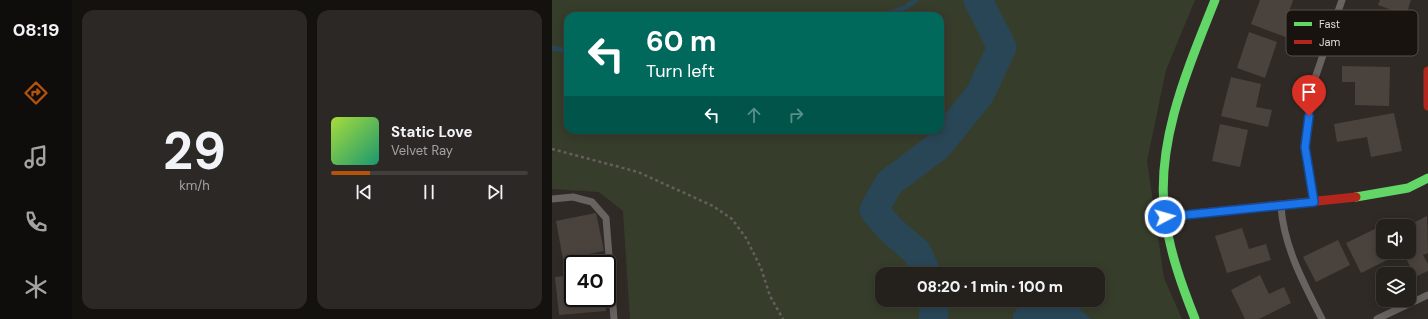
<!DOCTYPE html>
<html lang="en">
<head>
<meta charset="utf-8">
<style>
  body { margin:0; font-family:"DM Sans",sans-serif; background:#2c2825; color:#f1f3f6; height:100vh; display:flex; flex-direction:column; font-size:15px; white-space:nowrap }
  * { box-sizing:border-box; margin:0 }
  p { font-size:13px; color:#a3a3a3 }
  .icon { flex:none; width:22px; height:22px; fill:none; stroke:currentColor; stroke-width:2; stroke-linecap:round; stroke-linejoin:round }
  .map { position:relative; flex:1; overflow:hidden }
  .sheet { display:flex; flex-direction:column; gap:10px; padding:10px; background:#14120f; width:480px }
  .sheet>* { flex:none }
  .guide { position:absolute; left:12px; top:12px; width:380px; height:122px; border-radius:12px; box-shadow:0 2px 10px #0003,0 0 0 1px #413e3b; background:#00695c; color:#fff; overflow:hidden }
  .buttons { position:absolute; left:824px; top:219px; display:grid; gap:8px }
  .buttons a { display:grid; place-items:center; width:40px; height:40px; border-radius:8px; background:#24201c; box-shadow:0 2px 10px #0003,0 0 0 1px #413e3b; font-size:20px }
  .speed { position:absolute; left:12px; top:255px; display:flex; gap:8px; font-size:20px; font-weight:700; text-align:center }
  .speed>* { display:grid; place-content:center; width:52px; height:52px; border-radius:50%; background:#24201c; box-shadow:0 2px 10px #0003,0 0 0 1px #413e3b; line-height:1 }
  .speed .limit { border:2px solid #111; border-radius:6px; background:#fff; color:#111 }
  .pin { position:absolute; display:grid; place-items:center; width:34px; height:34px; color:#fff; margin:-41px -17px; border-radius:50% 50% 50% 0; rotate:-45deg; box-shadow:0 0 4px #0007 }
  .pin .icon { rotate:45deg }
  .me { position:absolute; width:44px; margin:-22px; rotate:84deg; stroke-linejoin:round; filter:drop-shadow(0 0 3px #0008) }
  .turn { display:flex; align-items:center; gap:14px; height:84px; padding:0 16px; font-size:18px }
  .turn .icon { width:52px; height:52px; stroke-width:2.5 }
  .turn b { display:block; font-size:28px; line-height:34px }
  .lanes { display:flex; align-items:center; height:38px; padding:0 16px; background:#0003; justify-content:center; gap:20px; direction:ltr }
  .lanes .off { opacity:.35 }
  .sheet .card { flex:1; display:flex; flex-direction:column; justify-content:center; gap:6px; min-width:0; padding:0 14px; border-radius:12px; background:#2c2825 }
  .sheet .dial { align-items:center; gap:0 }
  .dial b { font-size:52px; line-height:1 }
  .song { display:flex; align-items:center; gap:12px }
  .cover { width:48px; height:48px; border-radius:6px; background:linear-gradient(135deg,hsl(80 70% 55%),hsl(160 70% 35%)) }
  .played { height:4px; border-radius:2px; background:linear-gradient(90deg,#b45309 20%,#413e3b 20%) }
  .keys { display:flex; justify-content:space-around; direction:ltr }
  .sheet .tiles { flex:1; display:grid; gap:10px; grid-template-columns:repeat(2,1fr) }
  .trip { position:absolute; left:323px; top:267px; width:230px; height:40px; border-radius:12px; background:#24201c; box-shadow:0 2px 10px #0003,0 0 0 1px #413e3b; font-weight:800; line-height:40px; text-align:center }
  main { display:flex; flex:1; min-height:0 }
  .tabs { display:flex; flex-direction:column; width:72px; justify-content:space-around; align-items:center; background:#0e0d0b; color:#a3a3a3 }
  .tabs .icon { width:28px; height:28px }
  .tabs .on { color:#b45309 }
  .tabs b { font-size:18px; color:#f1f3f6 }
  .map>svg:first-child { display:block }
  .green { fill:#373d2b; fill-rule:evenodd }
  .water { fill:#294657 }
  .lines { fill:none; stroke-linecap:round; stroke-linejoin:round }
  .stream { stroke:#294657; stroke-width:5 }
  .river { stroke:#294657; stroke-width:29 }
  .building { fill:#4a423d }
  .path { stroke:#645f5c; stroke-width:2.5; stroke-dasharray:3 3; stroke-linecap:butt }
  .lane { stroke:#686261; stroke-width:7 }
  .fast { stroke:#63d668; stroke-width:9 }
  .jam { stroke:#b3261e; stroke-width:9 }
  .route-casing { stroke:#114b97; stroke-width:10 }
  .route { stroke:#1a73e8; stroke-width:7 }
  .key { fill:#18130f; stroke:#544e4a; stroke-width:1 }
  .key-label { font-size:11px; fill:#e0d9d4 }
</style>
</head>
<body>
<main>
<nav class="tabs">
<b>08:19</b>
<svg class="icon on" aria-label="directions" viewBox="0 0 24 24"><path d="M12 3l9 9-9 9-9-9zM9 14v-3h6M13 9l2 2-2 2"/></svg>
<svg class="icon" aria-label="music" viewBox="0 0 24 24"><path d="M9 18V5l10-2v13"/><circle cx="6" cy="18" r="3"/><circle cx="16" cy="16" r="3"/></svg>
<svg class="icon" aria-label="phone" viewBox="0 0 24 24"><path d="M5 4h4l2 5-3 2q2 4 5 5l2-3 5 2v4C11 20 4 13 5 4z"/></svg>
<svg class="icon" aria-label="climate" viewBox="0 0 24 24"><path d="M12 3v18M4 7l16 10M4 17L20 7"/></svg>
</nav>
<section class="sheet">
<div class="tiles">
<div class="card dial"><b>29</b><p>km/h</p></div>
<div class="card">
<div class="song"><i class="cover"></i><div><b>Static Love</b><p>Velvet Ray</p></div></div>
<div class="played"></div>
<div class="keys"><svg class="icon" aria-label="previous" viewBox="0 0 24 24"><path d="M18 5L8 12l10 7zM5 5v14"/></svg><svg class="icon" aria-label="pause" viewBox="0 0 24 24"><path d="M8 5v14M16 5v14"/></svg><svg class="icon" aria-label="next" viewBox="0 0 24 24"><path d="M6 5l10 7-10 7zM19 5v14"/></svg></div>
</div>
</div>
</section>
<div class="map">
<svg width="876" height="319" viewBox="0 0 876 319">
  <rect width="100%" height="100%" fill="#302a26"/>
  <path class="green" d="M0,0h643l-29,70 -19,91 17,117 18,41h-552l-7,-108 -24,-19 -47,-3zM16,16h372v114h-372zM330,274h216v26h-216z"/>
  <polygon class="water" points="469,304 496,304 525,307 539,319 461,319 461,314"/>
  <g class="lines">
    <g class="stream">
      <polyline points="330,16 354,7 364,0"/>
      <polyline points="0,48 16,51"/>
    </g>
    <g class="river">
      <polyline points="375,274 365,252 339,230 322,210 337,183 385,147 428,94 450,47 426,0"/>
      <polyline points="381,319 383,300"/>
    </g>
  </g>
  <g class="building">
    <polygon points="708,0 741,0 735,18 750,24 744,41 699,24"/>
    <polygon points="828,0 859,0 854,15 826,5"/>
    <polygon points="697,32 725,42 713,78 685,68"/>
    <polygon points="790,66 838,67 837,106 803,105 803,82 790,82"/>
    <polygon points="679,77 709,84 704,107 720,110 716,127 669,116"/>
    <polygon points="842,113 850,151 819,157 815,137 785,142 782,124"/>
    <polygon points="668,124 696,130 688,167 660,161"/>
    <polygon points="44,213 52,251 11,259 4,221"/>
    <polygon points="875,216 876,253 871,255 876,264 876,271 863,277 851,252 857,252 857,226 855,226"/>
    <polygon points="829,226 831,231 831,252 841,252 843,256 809,273 794,243"/>
    <polygon points="690,228 697,249 714,244 719,260 675,273 663,236"/>
    <polygon points="786,240 798,265 764,282 751,257"/>
    <polygon points="21,275 21,298 53,298 54,311 7,315 3,277"/>
    <polygon points="708,275 717,294 732,287 739,303 707,319 693,319 679,290"/>
  </g>
  <g class="lines">
    <polyline class="path" points="0,149 86,172 161,206 180,219 194,238 209,268 218,296 231,319"/>
    <g class="lane">
      <polyline points="0,199 21,197 40,202 54,218 62,319"/>
      <polyline points="762,200 753,147 761,84 790,0"/>
      <path d="M729,207c3,40 23,77 41,112"/>
      <polyline points="825,319 876,295"/>
    </g>
    <g class="fast">
      <polyline points="804,197 856,188 876,178"/>
      <path d="M643,319c-13,-33 -25,-66 -30,-102 -10,-75 23,-149 50,-217"/>
    </g>
    <g class="jam">
      <polyline points="876,71 876,106"/>
      <polyline points="613,217 804,197"/>
    </g>
  </g>
  <g class="lines">
    <g class="route-casing">
      <polyline id="route" points="613,217 762,202 753,147 757,116"/>
    </g>
    <use href="#route" class="route"/>
  </g>
  <rect x="734" y="10" width="132" height="46" rx="6" class="key"/>
  <rect x="742" y="22" width="18" height="4" fill="#63d668"/>
  <rect x="742" y="40" width="18" height="4" fill="#b3261e"/>
  <g class="key-label">
    <text x="767" y="28">Fast</text>
    <text x="767" y="46">Jam</text>
  </g>
</svg>
<div class="buttons">
<a><svg class="icon" aria-label="sound" viewBox="0 0 24 24"><path d="M4 9h4l5-4v14l-5-4H4zM17 9q2 3 0 6"/></svg></a>
<a><svg class="icon" aria-label="layers" viewBox="0 0 24 24"><path d="M12 4l9 5-9 5-9-5zM3 14l9 5 9-5"/></svg></a>
</div>
<div class="speed"><div class="limit">40</div></div>
<div class="pin" style="left:757px;top:116px;background:#d93025"><svg class="icon" aria-label="arrive" viewBox="0 0 24 24"><path d="M6 21V4h12l-3 4 3 4H6"/></svg></div>
<svg class="me" style="left:613px;top:217px" viewBox="-20 -20 40 40"><circle r="17" fill="#1a73e8" stroke="#fff" stroke-width="3"/><path d="M0-11L8 9 0 5-8 9z" fill="#fff"/></svg>
<div class="trip">08:20 · 1 min · 100 m</div>
<div class="guide">
<div class="turn"><svg class="icon" aria-label="left" viewBox="0 0 24 24"><path d="M17 20v-9H6M10 6l-5 5 5 5"/></svg><div><b>60 m</b>Turn left</div></div>
<div class="lanes"><svg class="icon" aria-label="left" viewBox="0 0 24 24"><path d="M17 20v-9H6M10 6l-5 5 5 5"/></svg><svg class="icon off" aria-label="ahead" viewBox="0 0 24 24"><path d="M12 20V5M6 11l6-6 6 6"/></svg><svg class="icon off" aria-label="right" viewBox="0 0 24 24"><path d="M7 20v-9h11M14 6l5 5-5 5"/></svg></div>
</div>
</div>
</main>
</body>
</html>
